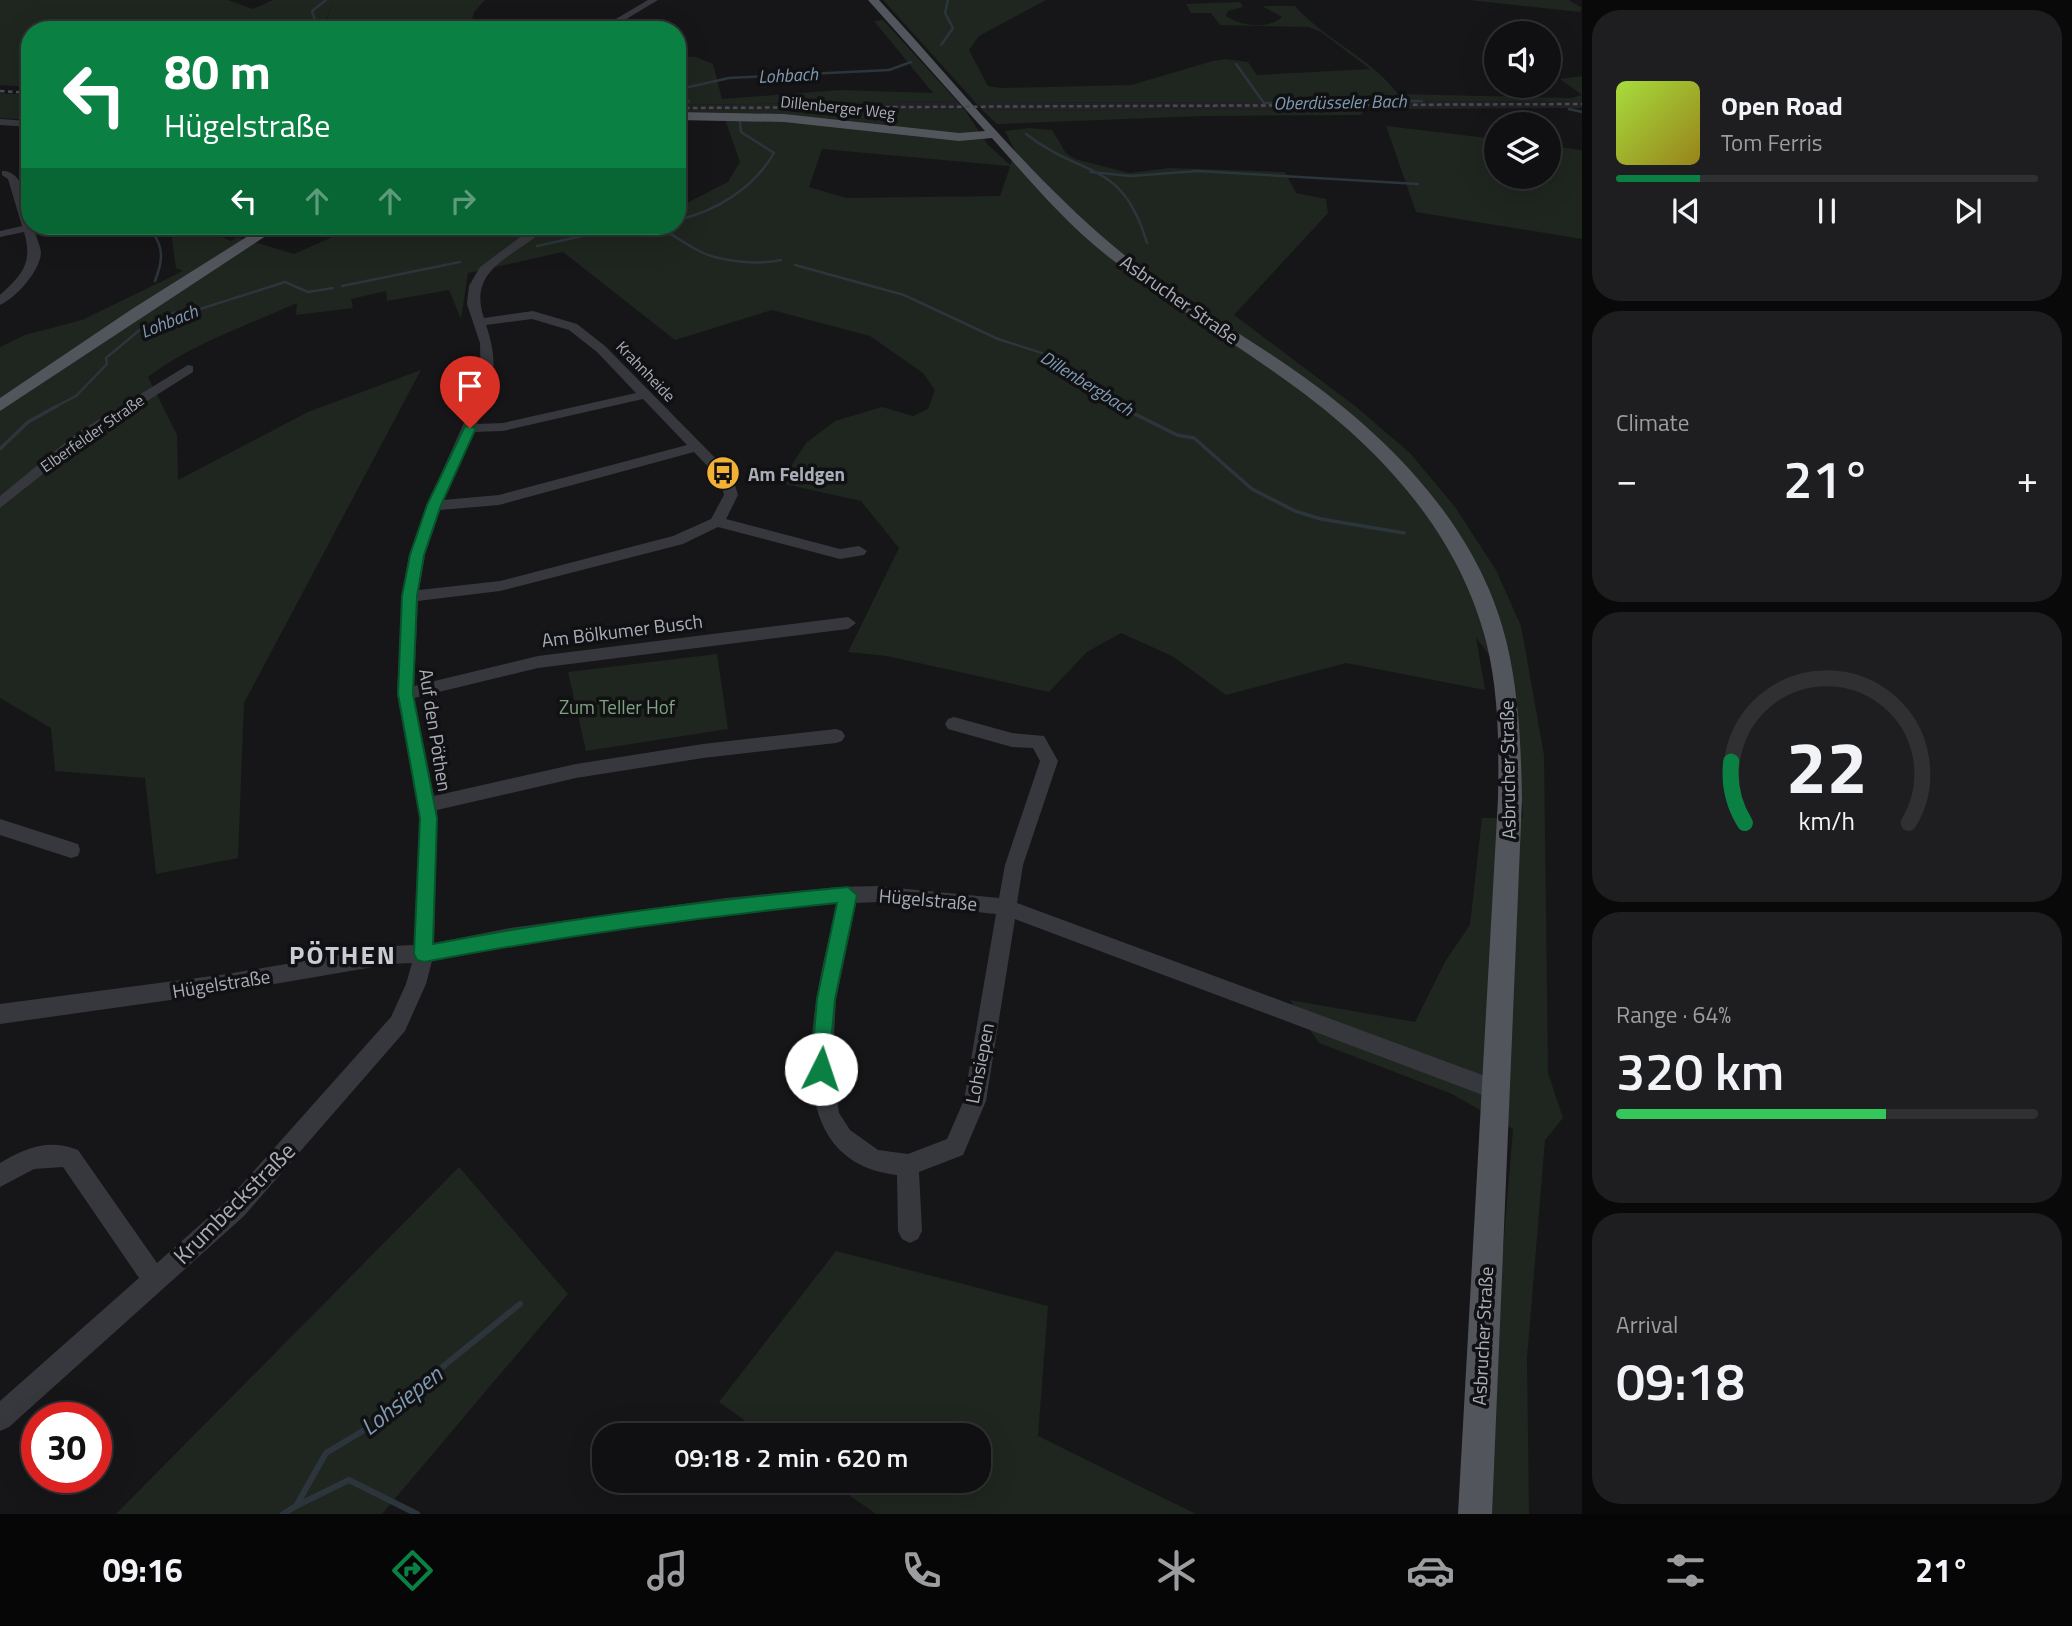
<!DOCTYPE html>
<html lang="en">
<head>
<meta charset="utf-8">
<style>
  body { margin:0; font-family:"Titillium Web",sans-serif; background:#1e1e20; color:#f1f3f6; height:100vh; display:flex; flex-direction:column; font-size:26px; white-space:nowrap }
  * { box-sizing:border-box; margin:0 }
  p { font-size:23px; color:#9c9d9f }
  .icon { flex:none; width:38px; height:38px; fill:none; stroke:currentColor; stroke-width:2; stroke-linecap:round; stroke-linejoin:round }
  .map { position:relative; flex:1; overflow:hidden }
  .sheet { display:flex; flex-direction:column; gap:10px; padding:10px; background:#09090a; width:490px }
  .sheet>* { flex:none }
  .hud { position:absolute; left:21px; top:21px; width:665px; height:214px; border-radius:28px; box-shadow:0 7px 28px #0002,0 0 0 2px #303032; background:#0b8043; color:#fff; overflow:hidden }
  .buttons { position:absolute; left:1484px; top:21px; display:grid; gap:14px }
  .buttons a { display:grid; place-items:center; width:77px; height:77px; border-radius:50%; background:#101012; box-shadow:0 7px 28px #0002,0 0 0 2px #303032; font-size:35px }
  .speed { position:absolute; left:21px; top:1402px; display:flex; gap:14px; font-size:35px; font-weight:700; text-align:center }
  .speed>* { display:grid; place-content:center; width:91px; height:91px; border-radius:50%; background:#101012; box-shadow:0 7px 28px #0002,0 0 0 2px #303032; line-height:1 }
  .speed .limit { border:10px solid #d22; background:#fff; color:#111 }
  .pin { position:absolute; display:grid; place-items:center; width:60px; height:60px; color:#fff; margin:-72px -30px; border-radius:50% 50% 50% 0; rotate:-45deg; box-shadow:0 0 7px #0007 }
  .pin .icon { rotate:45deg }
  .me { position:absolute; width:77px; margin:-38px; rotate:4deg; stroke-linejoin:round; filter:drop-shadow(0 0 5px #0008) }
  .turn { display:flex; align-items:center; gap:24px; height:147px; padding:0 28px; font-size:32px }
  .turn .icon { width:91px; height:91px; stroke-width:2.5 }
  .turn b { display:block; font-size:49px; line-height:60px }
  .lanes { display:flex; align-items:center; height:66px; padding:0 28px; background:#0003; justify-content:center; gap:35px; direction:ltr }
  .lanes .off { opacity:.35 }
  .big { font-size:52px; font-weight:600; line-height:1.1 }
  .sheet .card { flex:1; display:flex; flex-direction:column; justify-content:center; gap:10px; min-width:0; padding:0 24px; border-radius:28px; background:#1e1e20 }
  .sheet .dial { align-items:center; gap:0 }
  .dial svg { height:182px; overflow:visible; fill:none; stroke:#303032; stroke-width:7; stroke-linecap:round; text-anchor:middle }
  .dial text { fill:#f1f3f6; stroke:none }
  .song { display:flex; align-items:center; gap:21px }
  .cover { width:84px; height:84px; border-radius:10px; background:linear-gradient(135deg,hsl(80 70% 55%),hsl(50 70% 35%)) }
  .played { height:7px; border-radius:4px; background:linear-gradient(90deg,#0b8043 20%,#303032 20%) }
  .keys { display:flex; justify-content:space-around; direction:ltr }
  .heat { display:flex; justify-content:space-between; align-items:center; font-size:38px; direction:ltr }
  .charge { height:10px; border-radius:5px; background:linear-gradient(90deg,#34c759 64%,#303032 0) }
  .trip { position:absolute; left:592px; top:1423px; width:399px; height:70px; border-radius:28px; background:#101012; box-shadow:0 7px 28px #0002,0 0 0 2px #303032; font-weight:600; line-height:70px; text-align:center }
  .dock { display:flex; height:112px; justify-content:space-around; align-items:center; background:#060607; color:#9c9d9f }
  .dock .icon { width:49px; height:49px }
  .dock .on { color:#0b8043 }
  .dock b { font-size:32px; color:#f1f3f6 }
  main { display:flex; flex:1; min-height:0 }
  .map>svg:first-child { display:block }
  .built { fill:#222225 }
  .green { fill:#1e261f; fill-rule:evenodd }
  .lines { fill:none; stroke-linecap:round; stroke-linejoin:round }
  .stream-far2 { stroke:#2c353c; stroke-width:2.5 }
  .stream-far1 { stroke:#2c353c; stroke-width:3.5 }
  .stream { stroke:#2c353c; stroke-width:6 }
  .minor { fill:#37383d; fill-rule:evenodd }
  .major { fill:#53555c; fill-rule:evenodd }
  .rail { stroke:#4a4c52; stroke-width:2.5; stroke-dasharray:4.5 3.5; stroke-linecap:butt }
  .route { fill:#0b8043; stroke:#07532c; stroke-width:2 }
  .labels { text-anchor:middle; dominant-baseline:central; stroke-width:7; stroke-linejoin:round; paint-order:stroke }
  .far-street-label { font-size:16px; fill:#a8adb8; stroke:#111113 }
  .far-water-label { font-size:18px; font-style:italic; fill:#7f9bb3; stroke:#111113 }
  .street-label { font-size:19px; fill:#a8adb8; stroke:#111113 }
  .poi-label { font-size:19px; font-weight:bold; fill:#a8adb8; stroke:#111113; text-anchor:start }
  .park-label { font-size:19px; fill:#7fa381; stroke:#111113 }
  .near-street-label { font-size:23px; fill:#a8adb8; stroke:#111113 }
  .near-water-label { font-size:24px; font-style:italic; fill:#7f9bb3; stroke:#111113 }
  .district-label { font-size:26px; font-weight:bold; letter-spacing:2px; fill:#c9ccd4; stroke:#111113 }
</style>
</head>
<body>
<main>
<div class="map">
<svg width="1582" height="1514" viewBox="0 0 1582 1514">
  <rect width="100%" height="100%" fill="#161618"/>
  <g class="built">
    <polygon points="957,101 965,110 677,110 677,105"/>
    <polygon points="1582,101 1582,108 983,111 976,103"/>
  </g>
  <g class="green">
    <polygon points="0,0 228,0 253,9 273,0 485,0 474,12 469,30 323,30 333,1 322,30 30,30 30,87 0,85"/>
    <path d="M883,0h163l-67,36 -10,14 19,36 13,2 130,-3 82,-24 12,-2 23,3 9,13 113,-6 -49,-37 -13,-5 -88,-2 -9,-12h-20l-5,-9 54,-2 3,5 -15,4 -2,5c14,10 42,14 56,1l-20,-11h33c30,34 75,51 103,88l173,4 11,-3 -22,-16 22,-3v25l-606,2z"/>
    <polygon points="1469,0 1569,0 1582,8 1580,12"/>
    <polygon points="883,20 957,101 677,105 677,56 696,57 713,64 722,99 840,90 933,93 874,21"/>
    <polygon points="0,93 30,95 30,120 0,118"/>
    <polygon points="1365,109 1361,115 1204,116 997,124 983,111"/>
    <path d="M677,110h288l23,35 22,20 5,-14 -10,-20 24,-3 23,2 14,23 9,6 54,14 40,-5 116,4 11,21 30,6 2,14 -94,102 121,91 55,47 45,54 41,63 25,56 23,129 4,318 15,45 -18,22 -18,218 2,156h-40l7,-181 17,-204 -61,-35 -133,-51 -29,-43 125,22 31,-62 24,-35 12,-107h41l-7,-126 -40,-55 9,53 -139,-27 -120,32 -54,-39 -51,-23 -34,19 -38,40 -162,-36 -39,-4 51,-104 -38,-47 -81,-18 26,-40 29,-22 47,-14 31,9 15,-7 7,-19 -12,-17 -53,-37 -98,-26 -97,30 -112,-88 -95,21 -7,46 -12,-29 -62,11 -1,-10 -35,8 2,9 -57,7 1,-12c-51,23 -104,40 -149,74l29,58 1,45 130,-68 113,-42 -177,333 -6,155 -82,16 -11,-96 -90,-7 -4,-43 -51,-30v-351l25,-12 57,-15 101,-49 -7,-3 -6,-42h27l34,15 6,-4 57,17 63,-28h320v-18l51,-26 12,-20 -15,-43h-48zM822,149l187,17 1,1 -10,29 -154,2 -37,-11z"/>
    <polygon points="1386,126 1496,139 1496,177 1549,177 1549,146 1582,150 1582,239 1416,212"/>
    <polygon points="717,654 728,729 586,751 568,672"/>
    <polygon points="459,1167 568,1294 382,1514 116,1514"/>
    <polygon points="836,1251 1048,1306 1038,1436 1196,1514 876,1514 829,1481 978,1480 978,1435 765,1435 719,1402"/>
  </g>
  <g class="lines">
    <g class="stream-far2">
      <polyline points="312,30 316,23 312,11 326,0"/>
      <polyline points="941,45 953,28 945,13 948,0"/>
      <polyline points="1236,64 1264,103 1422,101"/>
      <polyline points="689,102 680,89 729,78 889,70 911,62"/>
      <polyline points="1569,109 1582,112"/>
      <path d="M1026,134c58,45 96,25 121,109"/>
      <polyline points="1090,172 1131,176 1198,171 1418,184"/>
      <path d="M677,220c38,-8 77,-32 97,-67l-33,-21 -1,-10"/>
      <path d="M655,226c17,7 28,17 44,25 21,11 60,14 82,9"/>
      <path d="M152,232c13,16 10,31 3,49"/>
      <polyline points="537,246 628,226"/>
      <polyline points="795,265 904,295 998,339 1048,355 1093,386 1108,401 1123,408"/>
      <polyline points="342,286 460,262"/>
      <polyline points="53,408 76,396 107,364 106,358 142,328 174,313 200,309 285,282 308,292 333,288"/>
    </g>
    <g class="stream-far1">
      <polyline points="1119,406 1177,435 1194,438 1252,489 1295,511 1321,519 1404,533"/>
      <polyline points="0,449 28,422 57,406"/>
    </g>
    <g class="stream">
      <polyline points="296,1506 349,1480 417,1514"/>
      <polyline points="283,1514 296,1506 326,1453 366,1429 520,1304"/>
    </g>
    <g class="minor">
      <polygon points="648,0 658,0 608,30 597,30"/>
      <polygon points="0,119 30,121 30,127 0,125"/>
      <path d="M2,171c22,-2 28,38 28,55h12l-8,4c2,6 6,15 7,22 0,18 -25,46 -41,53v-10c23,-21 33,-32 24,-63l-24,5v-6l22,-5 -14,-47 -6,-4z"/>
      <path d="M535,226h13c-29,30 -82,40 -64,92l49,-7 44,13 28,22 127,129 6,20 -12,24 114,30 19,-3 8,5 -3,4 -24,4 -122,-32 -35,17 -183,47 -82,10 -4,85 124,-30 310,-39 8,6 -8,6 -310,39 -124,30 20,98 142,-32 127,-20 133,-15 6,2 3,5 -3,5 -6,2 -133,15 -127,20 -139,32 -3,133 76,-15 216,-30 112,-11 39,-1 122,12 6,-33 35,-104 -7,-13 -21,-1 -64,-18 -3,-5 3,-5 6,-2 58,16 32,3 14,25 -35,104 -6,38 479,177 8,3 3,7 -3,7 -8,3 -481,-181 -29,182 -23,54 -44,17 3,59 -4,8 -8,4 -8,-4 -4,-8 -1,-56c-130,-15 -79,-188 -60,-272 -136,14 -271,32 -405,58l-6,23 -21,47 -161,185 -235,211 -9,4v-30l139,-123 -76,-111 -29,2 -34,18v-24c25,-15 49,-25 78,-13l79,113 71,-63 163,-183 15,-33 6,-21 -21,1 -164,28 -227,32v-20l227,-30 164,-28 23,-1 6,-127 -23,-124 5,-98 7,-41 18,-50 54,-120 -1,-42 -13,-39 2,-18 11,-19zM532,319l37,11 28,22 39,41 -133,30 -26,1c16,-39 23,-58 9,-99zM643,399l44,46 -188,50 -56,5 30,-68 30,-1zM694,452l26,27 4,16 -13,24 -38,17 -173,45 -81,9 6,-35 15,-45 59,-5zM877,902l119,12 -32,186 -17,39 -39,15 -30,-4 -28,-20 -11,-17 -7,-44 4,-70 20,-96z"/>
      <polygon points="188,365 193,366 193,372 87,439 0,508 0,496 77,433"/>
      <polygon points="0,819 78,844 80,850 78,856 71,858 0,835"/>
    </g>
    <g class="major">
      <path d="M868,0h11c77,83 150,176 238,249 55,45 118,80 177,121 95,66 186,158 213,274 12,51 14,103 15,155l-30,715h-34l40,-715c1,-53 1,-106 -12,-158 -29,-112 -110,-197 -202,-262 -57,-41 -118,-77 -174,-121 -44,-34 -81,-78 -118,-120l-33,3 -175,-19 -107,-2v-8l107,2 175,19 26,-2z"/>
      <polygon points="264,226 281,226 0,411 0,398 132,309"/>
    </g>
    <g class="rail">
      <polyline points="0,91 30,93"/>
      <polyline points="677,108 1582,104"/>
    </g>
  </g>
  <path class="route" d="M465,426l11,2 -35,77 -17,50 -7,41 -4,98 24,124 -4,126c137,-26 276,-44 415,-57l9,8 -22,104 -7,77 -7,2 -7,-2 -3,-7 6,-70 20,-96c-138,14 -276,33 -413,59l-7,-2 -3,-6 6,-136 -22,-124 4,-98 8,-41 17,-50z"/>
  <defs>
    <g id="bus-disc" transform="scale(1.75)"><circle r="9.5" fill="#f2b134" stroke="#111113"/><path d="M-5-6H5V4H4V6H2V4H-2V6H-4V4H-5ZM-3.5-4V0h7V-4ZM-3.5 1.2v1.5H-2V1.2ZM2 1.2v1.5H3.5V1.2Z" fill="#111"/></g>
  </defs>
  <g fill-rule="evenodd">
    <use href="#bus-disc" x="723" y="473"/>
  </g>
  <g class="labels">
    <g class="far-street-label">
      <text transform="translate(838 107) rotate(6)">Dillenberger Weg</text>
      <text transform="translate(646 371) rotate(46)">Krahnheide</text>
      <text transform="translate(92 433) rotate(-35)">Elberfelder Straße</text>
    </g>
    <g class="far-water-label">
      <text transform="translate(788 75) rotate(-3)">Lohbach</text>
      <text transform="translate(1340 102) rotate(-1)">Oberdüsseler Bach</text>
      <text transform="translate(169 321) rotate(-22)">Lohbach</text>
      <text transform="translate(1087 383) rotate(32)">Dillenbergbach</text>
    </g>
    <g class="street-label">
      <text transform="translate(1180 299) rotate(35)">Asbrucher Straße</text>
      <text transform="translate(622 630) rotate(-7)">Am Bölkumer Busch</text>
      <text transform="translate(436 730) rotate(81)">Auf den Pöthen</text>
      <text transform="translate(1507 770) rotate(-91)">Asbrucher Straße</text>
      <text transform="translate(928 899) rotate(5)">Hügelstraße</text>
      <text transform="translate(221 983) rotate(-9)">Hügelstraße</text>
      <text transform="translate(979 1063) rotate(-79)">Lohsiepen</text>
      <text transform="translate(1482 1336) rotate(-87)">Asbrucher Straße</text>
    </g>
    <g class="poi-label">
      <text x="748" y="473">Am Feldgen</text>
    </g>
    <g class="park-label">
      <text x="617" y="706">Zum Teller Hof</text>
    </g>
    <g class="near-street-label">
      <text transform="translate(234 1203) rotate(-45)">Krumbeckstraße</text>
    </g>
    <g class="near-water-label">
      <text transform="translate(401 1400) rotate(-38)">Lohsiepen</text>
    </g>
    <g class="district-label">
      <text x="343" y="954">PÖTHEN</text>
    </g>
  </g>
</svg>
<div class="buttons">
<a><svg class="icon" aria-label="sound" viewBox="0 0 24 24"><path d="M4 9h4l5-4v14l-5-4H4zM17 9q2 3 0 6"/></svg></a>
<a><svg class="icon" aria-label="layers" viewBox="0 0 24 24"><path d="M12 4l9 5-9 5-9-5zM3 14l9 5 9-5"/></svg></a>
</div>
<div class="speed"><div class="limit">30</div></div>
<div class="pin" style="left:470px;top:428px;background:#d93025"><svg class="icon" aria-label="arrive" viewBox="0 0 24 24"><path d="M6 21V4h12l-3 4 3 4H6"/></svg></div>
<svg class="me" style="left:821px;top:1069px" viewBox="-20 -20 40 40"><circle r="19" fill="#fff"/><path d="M0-13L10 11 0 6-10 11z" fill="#0b8043"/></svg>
<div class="trip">09:18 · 2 min · 620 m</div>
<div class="hud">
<div class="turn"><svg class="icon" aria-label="left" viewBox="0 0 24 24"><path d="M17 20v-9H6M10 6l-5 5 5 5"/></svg><div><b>80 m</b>Hügelstraße</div></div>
<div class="lanes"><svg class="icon" aria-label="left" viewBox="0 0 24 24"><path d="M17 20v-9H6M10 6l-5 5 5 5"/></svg><svg class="icon off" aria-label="ahead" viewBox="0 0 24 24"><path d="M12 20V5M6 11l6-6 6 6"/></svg><svg class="icon off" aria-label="ahead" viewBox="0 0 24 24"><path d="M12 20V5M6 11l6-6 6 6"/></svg><svg class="icon off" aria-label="right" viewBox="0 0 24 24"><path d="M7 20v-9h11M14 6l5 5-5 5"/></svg></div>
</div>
</div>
<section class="sheet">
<div class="card">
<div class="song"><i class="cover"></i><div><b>Open Road</b><p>Tom Ferris</p></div></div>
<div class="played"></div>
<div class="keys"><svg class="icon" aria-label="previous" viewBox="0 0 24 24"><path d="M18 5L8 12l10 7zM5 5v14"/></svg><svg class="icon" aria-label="pause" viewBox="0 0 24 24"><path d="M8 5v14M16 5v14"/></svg><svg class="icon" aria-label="next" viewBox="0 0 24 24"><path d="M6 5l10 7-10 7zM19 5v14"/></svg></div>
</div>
<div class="card"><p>Climate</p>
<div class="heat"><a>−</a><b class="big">21°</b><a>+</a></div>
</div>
<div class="card dial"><svg viewBox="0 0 100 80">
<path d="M14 69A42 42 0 1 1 86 69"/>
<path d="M14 69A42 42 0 0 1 8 42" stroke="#0b8043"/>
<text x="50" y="56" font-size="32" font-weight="700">22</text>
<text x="50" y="72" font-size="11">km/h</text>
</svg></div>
<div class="card"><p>Range · 64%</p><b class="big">320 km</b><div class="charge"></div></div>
<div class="card"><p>Arrival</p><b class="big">09:18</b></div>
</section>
</main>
<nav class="dock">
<b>09:16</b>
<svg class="icon on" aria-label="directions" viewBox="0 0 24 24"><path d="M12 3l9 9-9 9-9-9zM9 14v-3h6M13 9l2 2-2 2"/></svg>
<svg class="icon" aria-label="music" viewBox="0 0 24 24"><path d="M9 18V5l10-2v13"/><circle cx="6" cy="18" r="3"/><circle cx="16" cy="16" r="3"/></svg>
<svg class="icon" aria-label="phone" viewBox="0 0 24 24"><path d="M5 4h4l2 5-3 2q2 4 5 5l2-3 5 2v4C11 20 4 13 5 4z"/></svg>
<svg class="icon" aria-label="climate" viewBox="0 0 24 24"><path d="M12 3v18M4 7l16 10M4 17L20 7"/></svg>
<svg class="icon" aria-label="car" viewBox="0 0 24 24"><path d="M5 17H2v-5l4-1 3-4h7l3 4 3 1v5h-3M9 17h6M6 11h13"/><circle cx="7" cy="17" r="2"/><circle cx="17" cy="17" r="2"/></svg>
<svg class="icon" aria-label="filters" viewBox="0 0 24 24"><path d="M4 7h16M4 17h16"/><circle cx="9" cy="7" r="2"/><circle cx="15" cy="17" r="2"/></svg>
<b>21°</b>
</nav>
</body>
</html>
